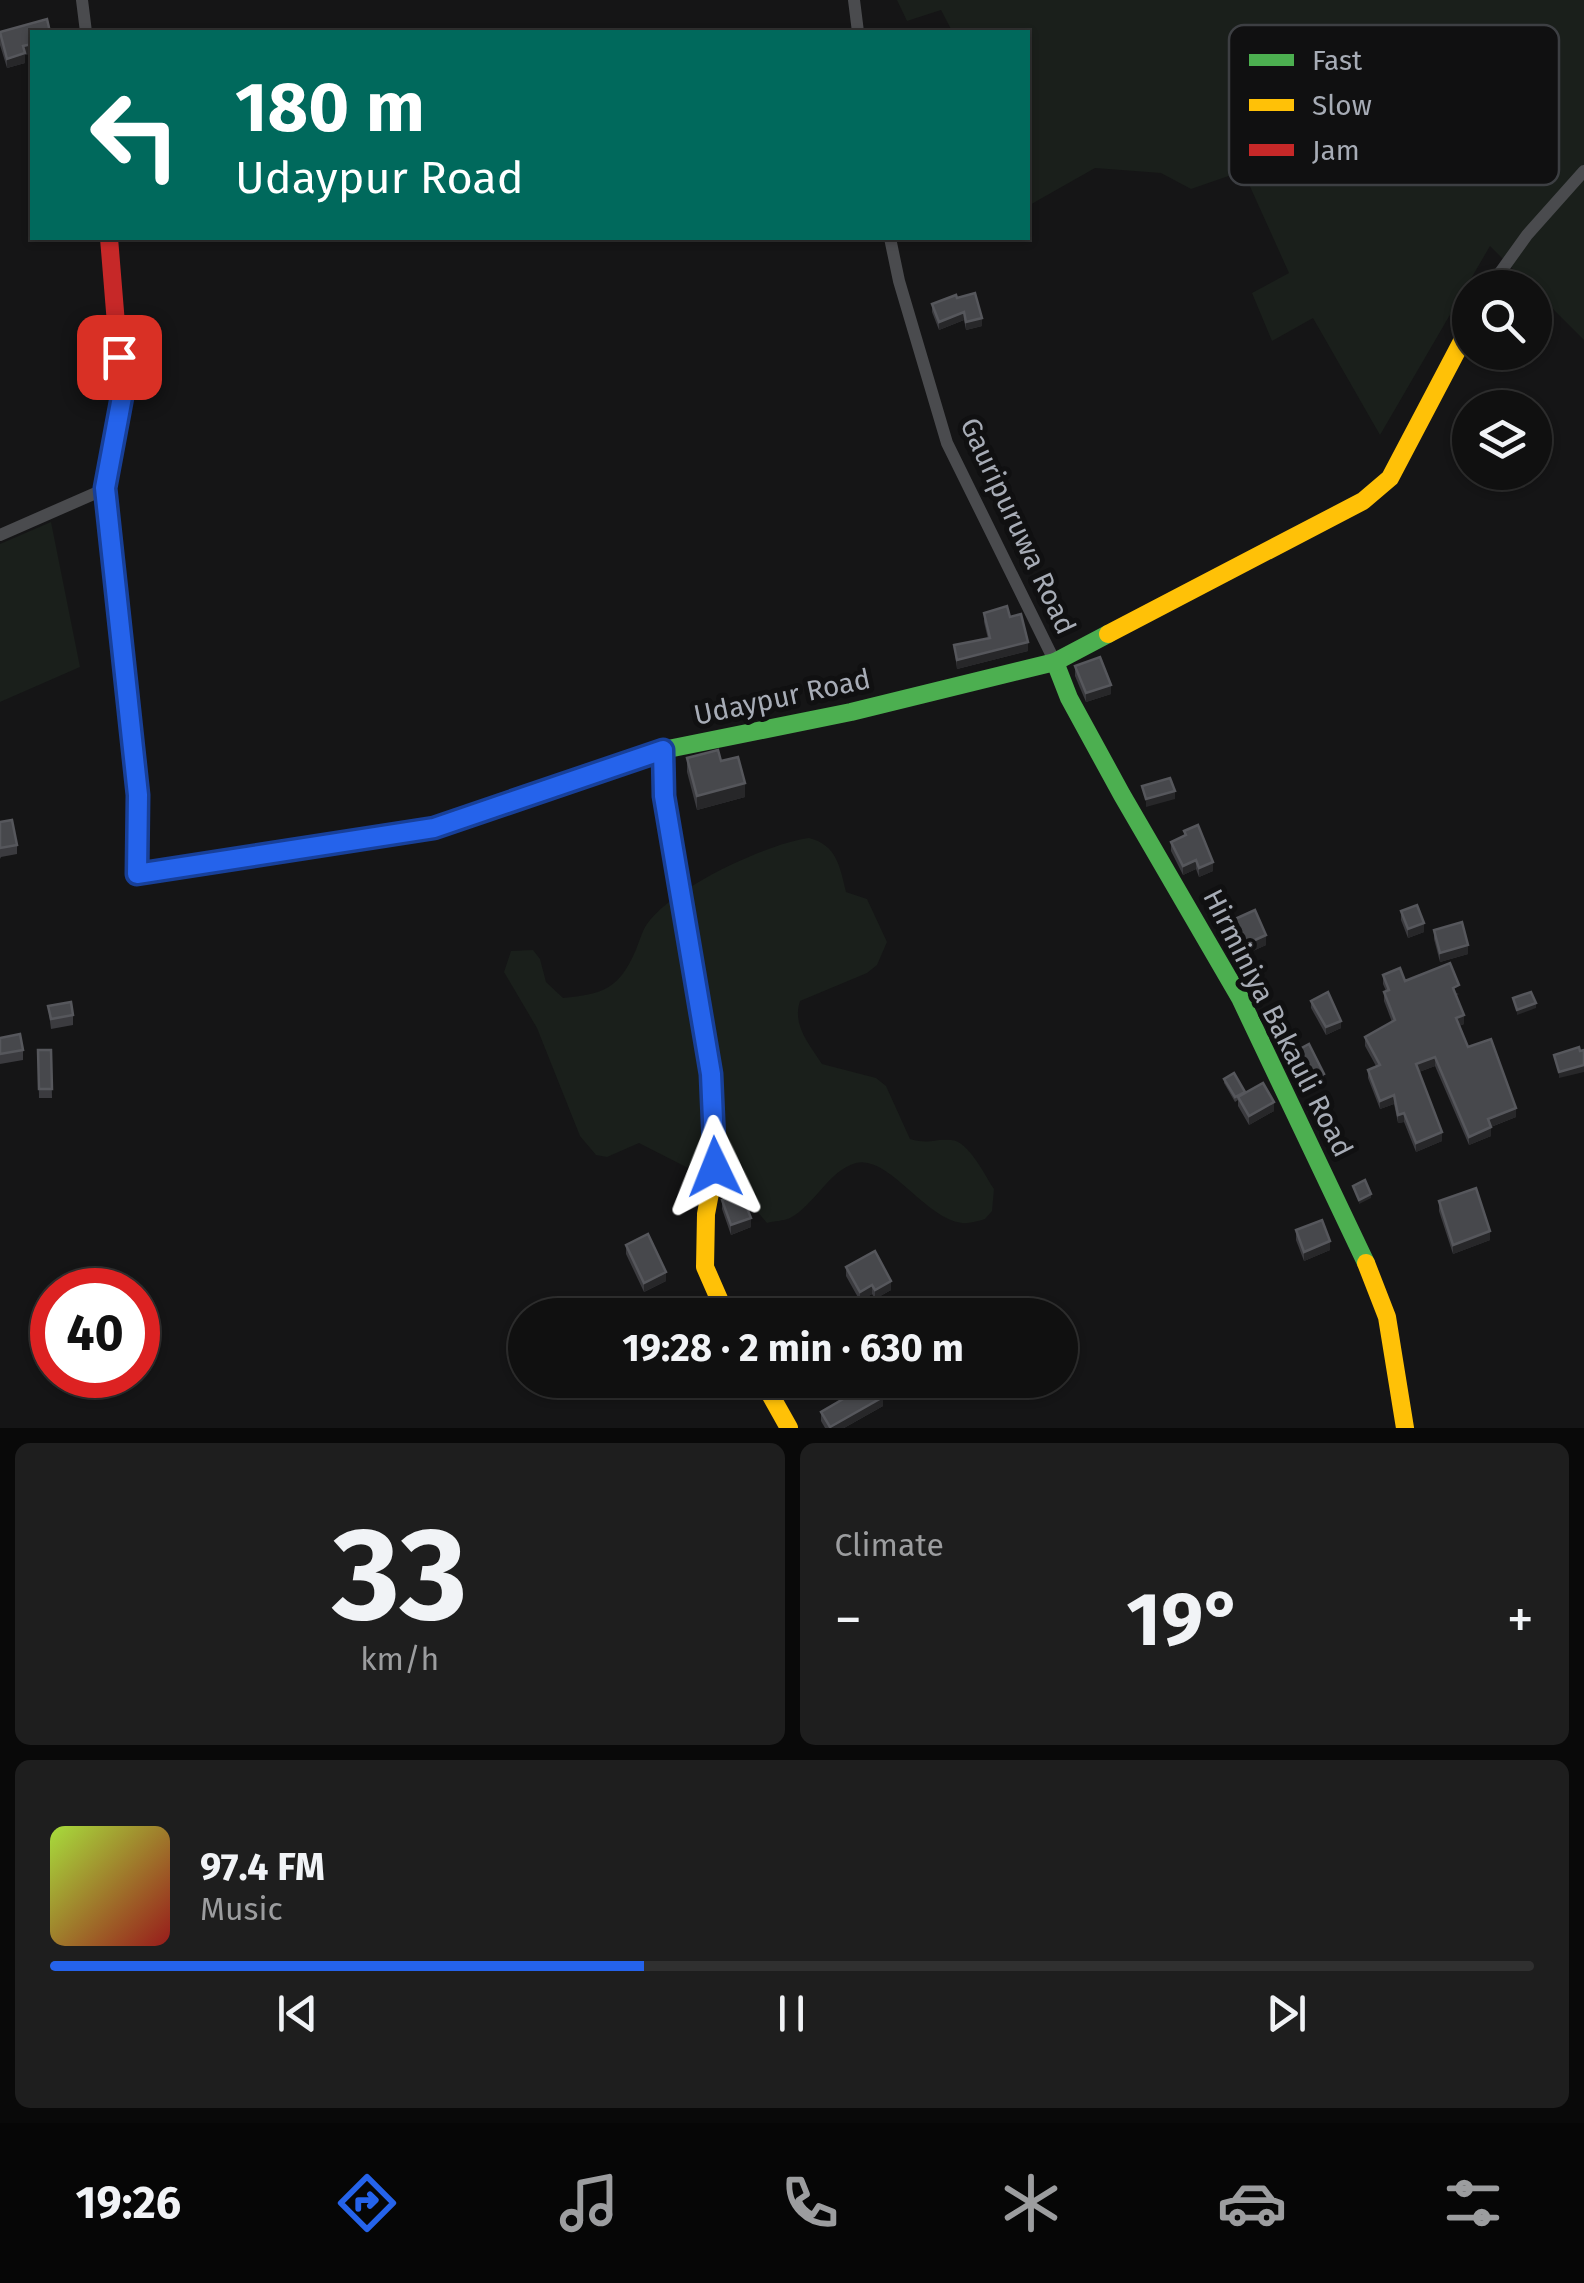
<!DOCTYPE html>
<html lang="en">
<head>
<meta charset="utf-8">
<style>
  body { margin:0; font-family:"Fira Sans",sans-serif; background:#1e1e1e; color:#f1f3f6; height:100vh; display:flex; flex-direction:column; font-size:38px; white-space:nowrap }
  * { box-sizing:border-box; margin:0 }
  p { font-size:32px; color:#9c9d9f }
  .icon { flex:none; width:55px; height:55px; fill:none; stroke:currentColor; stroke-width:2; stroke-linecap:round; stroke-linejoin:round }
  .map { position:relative; height:1428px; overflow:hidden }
  .panel { display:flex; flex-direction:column; gap:15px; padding:15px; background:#090909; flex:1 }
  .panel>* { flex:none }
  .hud { position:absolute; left:30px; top:30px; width:1000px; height:210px; border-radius:0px; box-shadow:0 2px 8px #0004,0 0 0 2px #303030; background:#00695c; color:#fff; overflow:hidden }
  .buttons { position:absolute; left:1452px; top:270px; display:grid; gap:20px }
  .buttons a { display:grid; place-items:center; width:100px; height:100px; border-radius:50%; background:#101010; box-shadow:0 2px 8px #0004,0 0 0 2px #303030; font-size:50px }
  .speed { position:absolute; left:30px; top:1268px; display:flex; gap:20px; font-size:50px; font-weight:700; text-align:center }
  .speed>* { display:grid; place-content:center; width:130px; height:130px; border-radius:50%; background:#101010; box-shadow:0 2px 8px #0004,0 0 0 2px #303030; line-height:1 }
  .speed .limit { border:15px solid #d22; background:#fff; color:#111 }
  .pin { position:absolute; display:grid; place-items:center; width:85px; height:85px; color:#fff; margin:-42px; border-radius:20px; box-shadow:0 5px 15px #0006 }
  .me { position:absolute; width:110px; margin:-55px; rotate:358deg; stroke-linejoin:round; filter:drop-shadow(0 0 8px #0008) }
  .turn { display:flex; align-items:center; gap:35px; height:210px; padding:0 40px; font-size:45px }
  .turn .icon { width:130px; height:130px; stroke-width:2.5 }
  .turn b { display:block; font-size:70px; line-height:85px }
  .big { font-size:75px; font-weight:700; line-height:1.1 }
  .panel .widget { flex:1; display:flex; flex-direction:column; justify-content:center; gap:15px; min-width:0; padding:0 35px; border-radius:15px; background:#1e1e1e }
  .panel .dial { align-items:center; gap:0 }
  .dial b { font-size:130px; line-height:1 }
  .song { display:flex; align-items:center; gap:30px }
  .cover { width:120px; height:120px; border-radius:15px; background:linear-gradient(135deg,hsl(80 70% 55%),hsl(0 70% 35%)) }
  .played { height:10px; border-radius:5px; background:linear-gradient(90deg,#2563eb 40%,#303030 40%) }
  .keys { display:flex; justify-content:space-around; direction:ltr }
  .heat { display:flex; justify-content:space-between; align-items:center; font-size:55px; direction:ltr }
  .panel .tiles { flex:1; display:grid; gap:15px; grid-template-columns:1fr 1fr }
  .widget:last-child { grid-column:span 2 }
  .trip { position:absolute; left:508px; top:1298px; width:570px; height:100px; border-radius:50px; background:#101010; box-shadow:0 2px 8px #0004,0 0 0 2px #303030; font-weight:700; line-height:100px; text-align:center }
  .menu { display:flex; height:160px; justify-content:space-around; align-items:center; background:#060606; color:#9c9d9f }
  .menu .icon { width:70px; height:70px }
  .menu .on { color:#2563eb }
  .menu b { font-size:45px; color:#f1f3f6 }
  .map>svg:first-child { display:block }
  .green { fill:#1a1f1b }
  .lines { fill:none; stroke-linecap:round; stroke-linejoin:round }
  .street { stroke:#4a4b4e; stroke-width:12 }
  .fast { stroke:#4caf50; stroke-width:18 }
  .slow { stroke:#ffc107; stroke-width:18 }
  .jam { stroke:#c62828; stroke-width:18 }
  .wall { fill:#3b3b3f }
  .shaded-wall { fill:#272729 }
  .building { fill:#47484c; stroke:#56575c; stroke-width:2.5 }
  .route-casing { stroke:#184099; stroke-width:25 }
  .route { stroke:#2563eb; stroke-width:18 }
  .labels { text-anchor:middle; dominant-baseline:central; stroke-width:10; stroke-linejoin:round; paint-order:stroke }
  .street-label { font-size:28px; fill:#a7acb6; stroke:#101011 }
  .key { fill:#101011; stroke:#3d3f43; stroke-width:2.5 }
  .key-label { font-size:28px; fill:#a7acb6 }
</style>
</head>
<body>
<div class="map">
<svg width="1584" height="1428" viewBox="0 0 1584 1428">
  <rect width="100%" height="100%" fill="#151516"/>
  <g class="green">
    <polygon points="897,0 1584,0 1584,340 1490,246 1380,435 1313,318 1272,341 1252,293 1289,273 1243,171 1191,189 1161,173 1095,168 1028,206 1028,32 950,32 952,31 941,10 907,21"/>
    <polygon points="51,522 80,667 0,702 0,544"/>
    <path d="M809,838c28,7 31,29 37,54l21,7 20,43 -10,23 -10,8 -67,28c-8,24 9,43 22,63l54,14 10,8 24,53c21,6 24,-1 41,1 18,1 34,36 43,49l-2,22 -7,8c-7,2 -17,5 -23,4 -37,-4 -73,-68 -106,-60 -27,7 -42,43 -66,55 -6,3 -16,3 -23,5l-22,-26 -106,-54 -32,14 -11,-2 -16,-19 -43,-108 -33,-56 7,-21 22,-1 7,9 6,23 17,16c39,-4 55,-8 72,-46 4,-9 7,-21 12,-28 26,-37 119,-80 162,-86z"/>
  </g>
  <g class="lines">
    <g class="street">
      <polyline points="82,0 86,32"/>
      <polyline points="854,0 858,32"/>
      <polyline points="890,238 899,281 947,443 1055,662"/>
      <polyline points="1489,288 1527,235 1584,171"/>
      <polyline points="0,535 105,489"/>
    </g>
    <g class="fast">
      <polyline points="1055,662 1069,698 1122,795 1240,998 1366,1263"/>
      <polyline points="137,851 137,874 434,828 663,750 851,712 1055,662 1108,634"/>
    </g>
    <g class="slow">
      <polyline points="1108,634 1363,501 1390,478 1470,326"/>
      <polyline points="663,750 665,796 711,1074 715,1167 706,1214 705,1267 726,1315"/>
      <polyline points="1366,1263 1387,1317 1405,1428"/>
      <polyline points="762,1380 789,1428"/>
    </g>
    <polyline class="jam" points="109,238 122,397 105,489 137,795 137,851"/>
  </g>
  <g class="wall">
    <polygon points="0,32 32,32 32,53 25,55 25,63 7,68 0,45"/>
    <polygon points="957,298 982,326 966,330 964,320 939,330 932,312 932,304"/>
    <polygon points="984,613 1010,617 1028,651 957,669 954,645 988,639 984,622"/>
    <polygon points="1075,666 1111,694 1086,702 1075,676"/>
    <polygon points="687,758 721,761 745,797 697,810 687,772"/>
    <polygon points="0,822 17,845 17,854 1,857 0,859"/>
    <polygon points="1184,831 1213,871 1199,877 1196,869 1183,875 1171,851 1171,842 1184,836"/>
    <polygon points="1401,911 1424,932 1408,938 1401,920"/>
    <polygon points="1224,924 1266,945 1235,959 1224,934"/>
    <polygon points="1434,930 1468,954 1440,962 1434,939"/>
    <polygon points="1383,975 1459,994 1456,995 1464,1024 1459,1026 1468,1047 1516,1117 1491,1127 1491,1136 1469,1145 1435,1066 1419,1072 1442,1141 1416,1152 1404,1122 1398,1123 1394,1104 1380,1109 1368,1078 1368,1070 1376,1066 1365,1046 1365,1037 1392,1022 1384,1001 1384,992 1386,991 1383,984"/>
    <polygon points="1311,1001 1341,1028 1326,1035 1311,1008"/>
    <polygon points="48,1006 73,1015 73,1025 51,1029"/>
    <polygon points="0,1038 23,1050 23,1060 0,1064"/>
    <polygon points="38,1050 51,1050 52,1098 39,1098"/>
    <polygon points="1296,1051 1324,1082 1300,1093 1294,1080 1294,1072 1302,1070 1296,1059"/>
    <polygon points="1224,1079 1245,1092 1274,1111 1249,1125 1238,1106 1238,1100 1235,1102 1224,1083"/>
    <polygon points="722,1200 751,1227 731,1235 722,1209"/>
    <polygon points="1439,1201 1490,1240 1453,1254 1439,1211"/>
    <polygon points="1296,1230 1330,1250 1304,1261 1296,1240"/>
    <polygon points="626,1245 666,1281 644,1292 626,1254"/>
    <polygon points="846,1267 891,1290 875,1299 872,1294 860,1301 846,1276"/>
    <polygon points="883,1406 844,1428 825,1428 821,1421 821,1412"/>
  </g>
  <g class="shaded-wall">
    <polygon points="32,44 32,53 25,55 25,63 7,68 7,59 23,46"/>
    <polygon points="964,312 964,320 939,330 939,322"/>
    <polygon points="982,318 982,326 966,330 966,322"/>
    <polygon points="1028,642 1028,651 957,669 957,660"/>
    <polygon points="1111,685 1111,694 1086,702 1086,693"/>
    <polygon points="745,783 745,797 697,810 697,796"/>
    <polygon points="1175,791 1175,799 1146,807 1146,799"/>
    <polygon points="1196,860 1196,869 1183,875 1183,866"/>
    <polygon points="1213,862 1213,871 1199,877 1199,868"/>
    <polygon points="1424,923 1424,932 1408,938 1408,929"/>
    <polygon points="1266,935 1266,945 1235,959 1235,949"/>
    <polygon points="1468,945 1468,954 1440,962 1440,953"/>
    <polygon points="1536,1003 1536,1008 1517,1015 1517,1010"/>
    <polygon points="1464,1015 1464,1024 1456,1027 1456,1018"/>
    <polygon points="1341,1021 1341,1028 1326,1035 1326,1027"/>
    <polygon points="1435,1057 1435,1066 1416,1073 1416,1064"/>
    <polygon points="1584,1065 1584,1072 1559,1078 1559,1072"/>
    <polygon points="1324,1074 1324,1082 1300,1093 1300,1085"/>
    <polygon points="1394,1095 1394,1104 1380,1109 1380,1101"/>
    <polygon points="1274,1102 1274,1111 1249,1125 1249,1116"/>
    <polygon points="1516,1108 1516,1117 1488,1128 1488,1119"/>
    <polygon points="1404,1113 1404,1122 1398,1123 1398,1115"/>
    <polygon points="1491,1127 1491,1136 1469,1145 1469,1137"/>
    <polygon points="1442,1132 1442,1141 1416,1152 1416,1143"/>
    <polygon points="1371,1194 1371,1198 1359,1204 1359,1200"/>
    <polygon points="751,1218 751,1227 731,1235 731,1225"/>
    <polygon points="1490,1231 1490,1240 1453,1254 1453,1245"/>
    <polygon points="1330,1241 1330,1250 1304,1261 1304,1252"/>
    <polygon points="666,1272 666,1281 644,1292 644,1283"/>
    <polygon points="891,1281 891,1290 875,1299 875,1290"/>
    <polygon points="872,1285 872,1294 860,1301 860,1292"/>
    <polygon points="802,1380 814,1380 799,1389 799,1382"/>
    <polygon points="883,1397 883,1406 844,1428 830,1428"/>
  </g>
  <g class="building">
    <polygon points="47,19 50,32 32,32 32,44 23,46 25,53 7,59 0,32"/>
    <polygon points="975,293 982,318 966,322 964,312 939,322 932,304 956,295 957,298"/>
    <polygon points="1007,606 1010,617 1021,614 1028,642 957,660 954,645 990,638 984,613"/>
    <polygon points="1100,657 1111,685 1086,693 1075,666"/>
    <polygon points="718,750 721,761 738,757 745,783 697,796 687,758"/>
    <polygon points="1170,778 1175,791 1146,799 1142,786"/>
    <polygon points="12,820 17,845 0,848 0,822"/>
    <polygon points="1198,825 1213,862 1199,868 1196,860 1183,866 1171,842 1186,835 1184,831"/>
    <polygon points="1417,905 1424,923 1408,929 1401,911"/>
    <polygon points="1255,910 1266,935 1235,949 1224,924"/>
    <polygon points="1462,922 1468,945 1440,953 1434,930"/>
    <polygon points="1450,963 1459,985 1453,988 1464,1015 1456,1018 1468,1047 1491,1039 1516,1108 1488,1119 1491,1127 1469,1137 1435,1057 1416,1064 1442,1132 1416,1143 1404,1113 1398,1115 1394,1095 1380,1101 1368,1070 1380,1065 1365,1037 1395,1020 1384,992 1389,990 1383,975 1400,968 1405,981"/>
    <polygon points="1328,992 1341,1021 1326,1027 1311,1001"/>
    <polygon points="1531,992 1536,1003 1517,1010 1513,998"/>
    <polygon points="71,1002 73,1015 51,1019 48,1006"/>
    <polygon points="20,1034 23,1050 0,1054 0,1038"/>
    <polygon points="1309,1044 1324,1074 1300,1085 1294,1072 1305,1069 1296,1051"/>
    <polygon points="1579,1047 1580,1051 1584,1050 1584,1065 1559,1072 1554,1055"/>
    <polygon points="38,1050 51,1050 52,1089 39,1089"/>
    <polygon points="1234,1073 1245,1092 1235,1097 1224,1079"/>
    <polygon points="1263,1083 1274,1102 1249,1116 1238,1097"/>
    <polygon points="1365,1180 1371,1194 1359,1200 1353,1186"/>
    <polygon points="1476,1188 1490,1231 1453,1245 1439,1201"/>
    <polygon points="741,1193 751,1218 731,1225 722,1200"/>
    <polygon points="1322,1220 1330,1241 1304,1252 1296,1230"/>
    <polygon points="648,1234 666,1272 644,1283 626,1245"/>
    <polygon points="875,1251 891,1281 875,1290 872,1285 860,1292 846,1267"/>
    <polygon points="874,1381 883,1397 830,1427 821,1412"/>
  </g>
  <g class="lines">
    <g class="route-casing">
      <polyline id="route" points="119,357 122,397 105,488 138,795 137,874 434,828 663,750 664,796 711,1074 715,1167"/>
    </g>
    <use href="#route" class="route"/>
  </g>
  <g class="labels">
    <g class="street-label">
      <text transform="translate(1018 526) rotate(65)">Gauripuruwa Road</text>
      <text transform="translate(782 697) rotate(-12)">Udaypur Road</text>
      <text transform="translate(1278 1023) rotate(63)">Hirminiya Bakauli Road</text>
    </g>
  </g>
  <rect x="1229" y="25" width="330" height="160" rx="15" class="key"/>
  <rect x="1249" y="54" width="45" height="12" fill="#4caf50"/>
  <rect x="1249" y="99" width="45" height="12" fill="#ffc107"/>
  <rect x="1249" y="144" width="45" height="12" fill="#c62828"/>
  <g class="key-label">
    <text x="1312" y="70">Fast</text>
    <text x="1312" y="115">Slow</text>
    <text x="1312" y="160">Jam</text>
  </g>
</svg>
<div class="buttons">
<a><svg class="icon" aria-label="search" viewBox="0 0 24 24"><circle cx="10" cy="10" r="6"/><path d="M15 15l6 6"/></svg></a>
<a><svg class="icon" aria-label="layers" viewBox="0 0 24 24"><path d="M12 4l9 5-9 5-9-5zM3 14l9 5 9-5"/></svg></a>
</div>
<div class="speed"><div class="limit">40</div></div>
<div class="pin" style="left:119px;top:357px;background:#d93025"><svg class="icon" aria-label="arrive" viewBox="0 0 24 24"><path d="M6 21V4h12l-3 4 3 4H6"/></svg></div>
<svg class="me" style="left:715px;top:1167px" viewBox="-20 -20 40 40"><path d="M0-17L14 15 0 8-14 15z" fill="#2563eb" stroke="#fff" stroke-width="4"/></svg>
<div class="trip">19:28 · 2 min · 630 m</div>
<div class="hud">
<div class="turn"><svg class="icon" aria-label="left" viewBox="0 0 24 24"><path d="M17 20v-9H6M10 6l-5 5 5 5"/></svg><div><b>180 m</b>Udaypur Road</div></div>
</div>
</div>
<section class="panel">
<div class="tiles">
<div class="widget dial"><b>33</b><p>km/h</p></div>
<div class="widget"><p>Climate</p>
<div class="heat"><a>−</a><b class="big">19°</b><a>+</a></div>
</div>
<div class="widget">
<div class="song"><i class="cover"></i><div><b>97.4 FM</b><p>Music</p></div></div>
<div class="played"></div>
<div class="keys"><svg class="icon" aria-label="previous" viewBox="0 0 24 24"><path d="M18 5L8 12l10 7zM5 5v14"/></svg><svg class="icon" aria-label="pause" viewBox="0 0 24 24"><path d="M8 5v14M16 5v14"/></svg><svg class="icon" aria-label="next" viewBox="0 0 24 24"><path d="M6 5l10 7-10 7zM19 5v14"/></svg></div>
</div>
</div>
</section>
<nav class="menu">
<b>19:26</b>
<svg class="icon on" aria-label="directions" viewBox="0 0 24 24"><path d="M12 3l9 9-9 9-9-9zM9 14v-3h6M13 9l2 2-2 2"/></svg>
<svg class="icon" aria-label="music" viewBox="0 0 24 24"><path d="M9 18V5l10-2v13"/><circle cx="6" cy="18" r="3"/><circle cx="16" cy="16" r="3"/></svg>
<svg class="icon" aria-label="phone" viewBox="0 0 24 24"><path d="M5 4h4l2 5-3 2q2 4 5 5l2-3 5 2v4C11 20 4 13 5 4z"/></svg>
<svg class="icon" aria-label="climate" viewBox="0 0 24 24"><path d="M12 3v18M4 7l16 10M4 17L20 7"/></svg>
<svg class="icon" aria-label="car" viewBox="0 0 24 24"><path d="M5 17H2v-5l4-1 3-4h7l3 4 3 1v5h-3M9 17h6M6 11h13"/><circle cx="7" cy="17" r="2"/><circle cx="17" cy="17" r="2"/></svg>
<svg class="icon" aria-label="filters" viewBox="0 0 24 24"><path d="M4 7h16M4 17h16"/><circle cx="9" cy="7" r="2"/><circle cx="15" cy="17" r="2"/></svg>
</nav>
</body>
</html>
